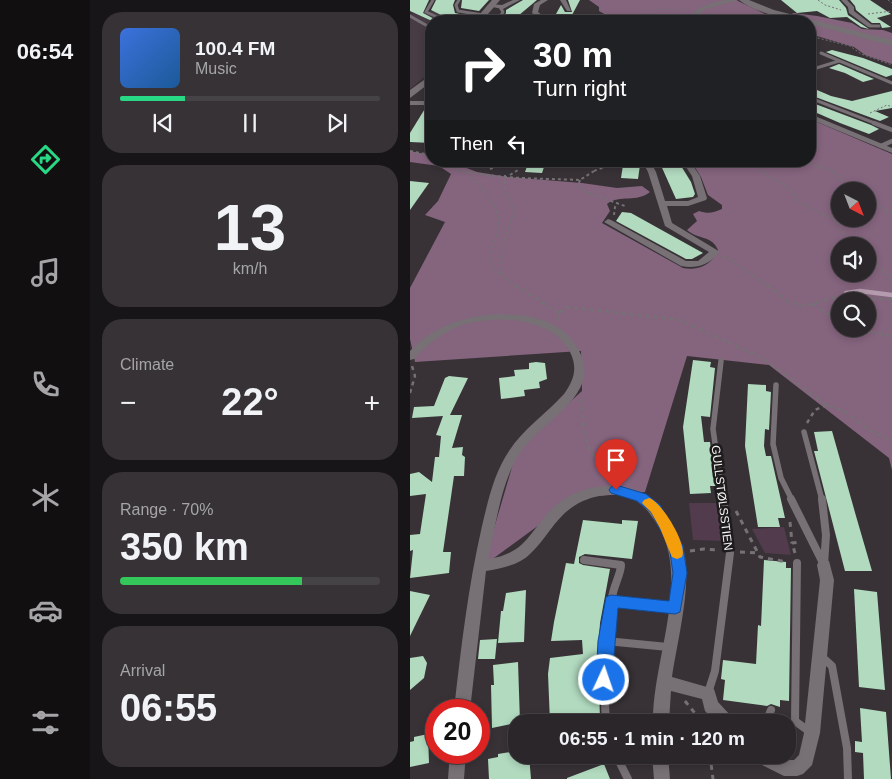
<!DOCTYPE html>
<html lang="en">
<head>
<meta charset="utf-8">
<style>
  body { margin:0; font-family:Helvetica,sans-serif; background:#363235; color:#f1f3f6; height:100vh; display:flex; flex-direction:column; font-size:19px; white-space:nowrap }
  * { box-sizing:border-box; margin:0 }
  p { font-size:16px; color:#a5a5a8 }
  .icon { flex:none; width:28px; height:28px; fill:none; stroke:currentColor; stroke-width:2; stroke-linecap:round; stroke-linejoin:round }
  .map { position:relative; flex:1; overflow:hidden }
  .sheet { display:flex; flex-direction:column; gap:12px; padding:12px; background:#171517; width:320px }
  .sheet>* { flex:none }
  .top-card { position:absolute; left:15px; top:15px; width:391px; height:152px; border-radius:20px; box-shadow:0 2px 8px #0003,0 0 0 1px #464346; background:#202124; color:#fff; overflow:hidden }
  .needle { width:32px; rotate:138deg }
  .tools { position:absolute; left:421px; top:182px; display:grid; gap:10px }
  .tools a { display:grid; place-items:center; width:45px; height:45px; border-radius:50%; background:#2a2629; box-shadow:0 2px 8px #0003,0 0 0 1px #464346; font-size:25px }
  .speed { position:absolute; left:15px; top:699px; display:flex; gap:10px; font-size:25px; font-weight:700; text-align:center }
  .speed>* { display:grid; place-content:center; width:65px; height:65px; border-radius:50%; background:#2a2629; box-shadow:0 2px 8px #0003,0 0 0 1px #464346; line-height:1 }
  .speed .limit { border:8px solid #d22; background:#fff; color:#111 }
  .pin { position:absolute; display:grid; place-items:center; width:42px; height:42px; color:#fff; margin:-51px -21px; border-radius:50% 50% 50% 0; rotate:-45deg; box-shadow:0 0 5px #0007 }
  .pin .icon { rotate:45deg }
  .me { position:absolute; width:55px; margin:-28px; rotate:3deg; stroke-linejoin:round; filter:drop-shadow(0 0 4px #0008) }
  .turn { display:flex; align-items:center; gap:18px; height:105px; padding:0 25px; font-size:22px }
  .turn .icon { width:65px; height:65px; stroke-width:2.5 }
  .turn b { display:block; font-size:35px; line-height:42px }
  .then { display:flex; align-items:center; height:48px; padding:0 25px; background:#0003; gap:10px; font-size:19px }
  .big { font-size:38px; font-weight:700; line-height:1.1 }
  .sheet .tile { flex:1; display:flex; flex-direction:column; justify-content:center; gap:8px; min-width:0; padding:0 18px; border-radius:20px; background:#363235 }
  .sheet .dial { align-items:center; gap:0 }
  .dial b { font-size:65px; line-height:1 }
  .song { display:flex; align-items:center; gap:15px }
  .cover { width:60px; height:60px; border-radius:8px; background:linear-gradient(135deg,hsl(220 70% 55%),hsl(210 70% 35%)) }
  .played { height:5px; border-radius:2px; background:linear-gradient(90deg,#29d885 25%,#464346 25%) }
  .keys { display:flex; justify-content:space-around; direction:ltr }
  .heat { display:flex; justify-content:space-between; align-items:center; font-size:28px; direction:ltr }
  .charge { height:8px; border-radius:4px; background:linear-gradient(90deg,#34c759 70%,#464346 0) }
  .trip { position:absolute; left:98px; top:714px; width:288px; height:50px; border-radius:20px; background:#2a2629; box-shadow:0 2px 8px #0003,0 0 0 1px #464346; font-weight:700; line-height:50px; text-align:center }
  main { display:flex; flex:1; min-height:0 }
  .menu { display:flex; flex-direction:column; width:90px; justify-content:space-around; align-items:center; background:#110f10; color:#a5a5a8 }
  .menu .icon { width:35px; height:35px }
  .menu .current { color:#29d885 }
  .menu b { font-size:22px; color:#f1f3f6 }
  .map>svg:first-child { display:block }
  .built { fill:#473b44 }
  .green { fill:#513b4c }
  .forest { fill:#85647e; fill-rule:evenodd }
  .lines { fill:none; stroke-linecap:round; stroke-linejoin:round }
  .stream { stroke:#b49bae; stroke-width:4.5 }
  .building { fill:#b1dabf }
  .path-far3 { stroke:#767175; stroke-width:1; stroke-dasharray:2 2; stroke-linecap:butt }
  .path-far2 { stroke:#767175; stroke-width:2; stroke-dasharray:3 3; stroke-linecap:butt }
  .path-far1 { stroke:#767175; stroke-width:2.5; stroke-dasharray:4 4; stroke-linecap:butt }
  .path { stroke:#767175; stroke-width:3; stroke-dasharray:5 5; stroke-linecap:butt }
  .lane-far3 { stroke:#777075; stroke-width:3 }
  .lane-far2 { stroke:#777075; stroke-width:4.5 }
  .lane-far1 { stroke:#777075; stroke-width:5.5 }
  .lane { stroke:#777075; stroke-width:8 }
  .street { fill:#777075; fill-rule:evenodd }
  .secondary { fill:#777075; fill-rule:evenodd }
  .route { fill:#1a73e8; stroke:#114b97 }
  .slow { fill:#f59e0b }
  .labels { text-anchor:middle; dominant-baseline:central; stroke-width:5; stroke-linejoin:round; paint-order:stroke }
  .street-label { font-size:12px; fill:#f6f3f5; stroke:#1e1b1d }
</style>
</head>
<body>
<main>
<nav class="menu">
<b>06:54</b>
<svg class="icon current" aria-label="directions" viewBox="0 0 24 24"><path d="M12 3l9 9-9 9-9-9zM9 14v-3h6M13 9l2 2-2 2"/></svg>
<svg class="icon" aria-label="music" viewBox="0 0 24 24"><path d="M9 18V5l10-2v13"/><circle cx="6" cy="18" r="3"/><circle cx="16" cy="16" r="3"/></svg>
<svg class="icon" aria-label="phone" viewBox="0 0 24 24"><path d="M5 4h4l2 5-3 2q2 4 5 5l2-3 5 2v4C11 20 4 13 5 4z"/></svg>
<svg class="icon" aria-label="climate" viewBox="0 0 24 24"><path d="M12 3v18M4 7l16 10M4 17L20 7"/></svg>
<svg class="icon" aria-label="car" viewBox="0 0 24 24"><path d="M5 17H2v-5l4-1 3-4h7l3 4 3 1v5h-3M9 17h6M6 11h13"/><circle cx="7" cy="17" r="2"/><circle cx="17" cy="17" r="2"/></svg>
<svg class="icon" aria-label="filters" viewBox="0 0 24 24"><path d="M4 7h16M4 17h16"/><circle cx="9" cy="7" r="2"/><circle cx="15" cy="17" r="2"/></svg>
</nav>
<section class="sheet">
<div class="tile">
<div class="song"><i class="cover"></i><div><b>100.4 FM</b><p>Music</p></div></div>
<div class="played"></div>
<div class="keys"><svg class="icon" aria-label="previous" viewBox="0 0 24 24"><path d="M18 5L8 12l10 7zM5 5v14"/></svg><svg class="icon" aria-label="pause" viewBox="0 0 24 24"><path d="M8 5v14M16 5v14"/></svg><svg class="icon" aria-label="next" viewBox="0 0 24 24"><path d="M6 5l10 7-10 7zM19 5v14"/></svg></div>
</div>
<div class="tile dial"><b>13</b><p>km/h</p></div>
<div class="tile"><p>Climate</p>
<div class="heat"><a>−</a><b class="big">22°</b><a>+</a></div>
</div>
<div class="tile"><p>Range · 70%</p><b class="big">350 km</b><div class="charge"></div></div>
<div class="tile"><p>Arrival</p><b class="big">06:55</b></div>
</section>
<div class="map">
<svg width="482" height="779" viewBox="0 0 482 779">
  <rect width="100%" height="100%" fill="#383237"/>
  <polygon class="built" points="23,11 46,21 21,21 21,71 0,89 0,14"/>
  <g class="green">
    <polygon points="279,503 309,503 314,541 283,540"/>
    <polygon points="374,527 381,555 355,553 342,529"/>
  </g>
  <g class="forest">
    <polygon points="179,0 326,0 355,14 371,18 384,13 407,16 442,23 452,29 473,30 482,33 482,64 455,55 444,47 400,34 400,21 340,21 310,16 277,18 277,21 195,21 197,18 196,15 189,11 189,7"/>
    <path d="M400,119l82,35v316l-3,-12 -120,-93 -82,-9 -42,136 -69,6 -93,68 34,-116 65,-59 -1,-40 -166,11 -5,-23v-51l35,-66 -20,-7 13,-14 13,-27 -12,-8 -29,-4v-11l15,3 6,5v2h26l-1,3 21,8 31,5 74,6 35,5 25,-2 8,6c-13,11 -30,2 -43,12l3,7 -8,12 81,45c15,3 29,-3 35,-18 -6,-15 -20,-10 -31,-20l10,-9 -4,-7 6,-3c9,3 14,2 23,-2v-4l-14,-10 -7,-18 -10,-16h119zM430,191h28v28h-28zM430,246h28v28h-28zM430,301h28v28h-28z"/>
  </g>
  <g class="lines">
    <polyline class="stream" points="436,293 450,291 482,295"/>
  </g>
  <g class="building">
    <polygon points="0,0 19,0 13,13 28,21 22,21 0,11"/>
    <polygon points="26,0 45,0 43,5 45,13 63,17 59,21 39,21 37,18 21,10"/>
    <polygon points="52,0 79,0 69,11 51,8"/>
    <polygon points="127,0 102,21 91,21 96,13 96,10 113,0"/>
    <polygon points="158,0 170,0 162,15 146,14 151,5 155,12 162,12"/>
    <polygon points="371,0 429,0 436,8 438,15 459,29 451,27 437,17 420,18 407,11 387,13"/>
    <polygon points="440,0 460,0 481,14 467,18 481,27 472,28 470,23 462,23 446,10 445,6"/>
    <polygon points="422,50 453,58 482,69 482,75 476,77 416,52"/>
    <polygon points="429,64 464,79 453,82 435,73 419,68"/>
    <polygon points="400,87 421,96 442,101 482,91 482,108 465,111 479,117 470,121 400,95"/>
    <polygon points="400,102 461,125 469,129 459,134 430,123 400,110"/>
    <polygon points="16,107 21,107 21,143 0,142 0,133"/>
    <polygon points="119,161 136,161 132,173 115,172"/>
    <polygon points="249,161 268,161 281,182 285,194 283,197 266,199"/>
    <polygon points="213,165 230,165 228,179 211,178"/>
    <polygon points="0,181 19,183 0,210"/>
    <polygon points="212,212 221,213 293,253 282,259 276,259 206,221"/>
    <polygon points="283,360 301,362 300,367 305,368 300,417 291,416 294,442 300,442 306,486 300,486 301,493 280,494 273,427"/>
    <polygon points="126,362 135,363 137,379 129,382 130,388 114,390 115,396 91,399 89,378 105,376 104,370 119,369 119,363"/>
    <polygon points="39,376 58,378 40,415 52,415 42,448 53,447 52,455 55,457 54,476 44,476 33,552 41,552 39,573 0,578 3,550 0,551 0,535 10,534 16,494 0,496 0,474 9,472 22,482 25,457 29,457 31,436 26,435 33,416 2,418 4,407 24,406 35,378"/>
    <polygon points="338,384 356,385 356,391 361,392 359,430 355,429 354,446 356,456 361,456 375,518 368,518 370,527 348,527 335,446"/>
    <polygon points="422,431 446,516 462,571 435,571 404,451 408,451 404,432"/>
    <polygon points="173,520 212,524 212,520 228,521 222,559 175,554 169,557 169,563 173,565 200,569 190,623 188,655 187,682 189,681 190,722 140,722 138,674 140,658 173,654 172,640 141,641 144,622 156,563 164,564"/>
    <polygon points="354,560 376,562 376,568 381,568 379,701 370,700 370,707 361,704 357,706 313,700 315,680 311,679 313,660 346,664 348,625 351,626"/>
    <polygon points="444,589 467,592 475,690 449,687"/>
    <polygon points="116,590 114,642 88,643 91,611 93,611 96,593"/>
    <polygon points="0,591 20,595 0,636"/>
    <polygon points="87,639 85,659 68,659 70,640"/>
    <polygon points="13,656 17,663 14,678 0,690 0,658"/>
    <polygon points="108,662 110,722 82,728 81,685 84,685 83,665"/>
    <polygon points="450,708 476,712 481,779 454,779 453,753 445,752 445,741 452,742"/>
    <polygon points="18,734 19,763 0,767 0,742 4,741 4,737"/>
    <polygon points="106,751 106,755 119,755 121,779 79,779 78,759 88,757 88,754"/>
    <polygon points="194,764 200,779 157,779 157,778"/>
  </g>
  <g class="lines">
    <g class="path-far3">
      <polyline points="408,0 415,5 431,10"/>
      <polyline points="478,0 482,3"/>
      <polyline points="458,14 482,11"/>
      <polyline points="324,16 343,17"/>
      <polyline points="323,19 339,21"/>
      <polyline points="221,21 243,9 276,10"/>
      <polyline points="400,36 440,46 451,54 482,65"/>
      <polyline points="460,113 477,105 482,107"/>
    </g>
    <g class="path-far2">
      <polyline points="0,151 15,154 21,159"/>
      <path d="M24,161c38,19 103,17 146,19l14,-9 -3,-10"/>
      <polyline points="341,161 348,169 380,189 389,202 427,221 431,231 444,246"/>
      <polyline points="393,161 422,171 443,191"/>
      <polyline points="80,169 101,161"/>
      <polyline points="184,171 205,163 228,163"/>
      <path d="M57,172c11,13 25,25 30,41 9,26 -22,44 4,61"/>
      <polyline points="95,175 95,189 104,211 93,244 90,261 92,275 107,287"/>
      <polyline points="100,175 108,170 112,161"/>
      <polyline points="170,180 168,185 176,192 215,206"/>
      <polyline points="458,202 482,213"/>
      <polyline points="204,215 205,207 208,204"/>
      <polyline points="312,256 322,260 358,287"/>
      <polyline points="458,257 471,268 482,283"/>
    </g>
    <g class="path-far1">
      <polyline points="105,285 149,313"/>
      <polyline points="357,285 379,302 394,306 423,298 482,299"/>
      <polyline points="403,304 430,322"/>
      <polyline points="148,320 149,313 157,307 270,320 354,359 417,405 436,412 458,429 482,441"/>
      <polyline points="445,329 482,336"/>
      <polyline points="0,393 5,376 2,366"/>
      <polyline points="171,399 174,432 179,448 199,479"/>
      <polyline points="397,423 405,410 417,405"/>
    </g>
    <g class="path">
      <polyline points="326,511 350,557 377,562"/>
      <polyline points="380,522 382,543"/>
      <polyline points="280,551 294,549 309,550"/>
      <polyline points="330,552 348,553"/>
      <polyline points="385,553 382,543 391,542"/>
      <polyline points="275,701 292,722"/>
      <polyline points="300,755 303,779"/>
    </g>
    <g class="lane-far3">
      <polyline points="23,0 16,12 36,21"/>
      <polyline points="49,0 46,5 48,11 73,15"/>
      <polyline points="0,16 21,28"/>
      <polyline points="87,21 93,12 90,7"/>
      <polyline points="308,21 316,18"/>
      <polyline points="460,26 469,26"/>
      <polyline points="411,53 482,83"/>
      <polyline points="400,70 429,61"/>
      <polyline points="400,98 467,124"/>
    </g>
    <g class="lane-far2">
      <polyline points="464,123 482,130"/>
      <polyline points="471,146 482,141"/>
    </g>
    <g class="lane-far1">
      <polyline points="311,361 303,429 313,500"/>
      <polyline points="366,385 363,444 371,478 382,500"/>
      <polyline points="394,432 412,500"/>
    </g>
    <g class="lane">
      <polyline points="381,499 414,565"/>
      <polyline points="412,499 416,535 414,565"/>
      <path d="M174,560l37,5c0,9 -8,22 -9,33 -6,41 -9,82 -6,124"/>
      <polyline points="387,563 385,721 400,732"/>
      <polyline points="201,602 265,608"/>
      <polyline points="196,641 258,647"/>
      <polyline points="412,657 422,666 437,748 438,779"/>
      <polyline points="298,693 305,671 320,553 313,499"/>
      <polyline points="196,721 249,718"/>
      <polyline points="356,722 361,710"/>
      <polyline points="206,755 218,779"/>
    </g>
    <g class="street">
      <polygon points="103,0 110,0 93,9 77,6 80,4 92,5"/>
      <polygon points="131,0 138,0 130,5 128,12 140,21 133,21 122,13 124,4"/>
      <polygon points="150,0 156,0 161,11 157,11"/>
      <path d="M316,0h13l-34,9 -13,12h-6c10,-14 23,-18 40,-21z"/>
      <polygon points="431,0 437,0 444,7 444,11 462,25 462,27 458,27 439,13 438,7"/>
      <rect x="0" y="101" width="21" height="4"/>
      <polygon points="400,114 482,148 482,153 400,119"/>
      <path d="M232,161h8l6,11 9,29h23l10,-4 -6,-21 -10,-15h8l10,15 7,22 -1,2 -18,6h-21l5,17 45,27 2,2c-9,13 -23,17 -38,14l-77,-44 4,-3 3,1 75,41h12l11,-9 -44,-26 -17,-54z"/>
      <path d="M85,314c26,0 60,3 77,26 41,53 -30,77 -54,116 -18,30 -22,70 -30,103 45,-6 43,-38 76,-60 18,-12 44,-16 66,-11 17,5 28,15 37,30 7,11 13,21 17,34 8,34 -7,90 -12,125l42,12 4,13 14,15 2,5h-18l-11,-11 -3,-12 -31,-8 -2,31h-16c-1,-60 38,-143 5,-196 -6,-10 -12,-19 -22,-25 -18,-11 -45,-6 -62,5 -19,12 -27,32 -43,47 -11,12 -29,15 -45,18l-16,139h-16c7,-62 14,-123 28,-184 6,-25 12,-53 27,-75 14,-22 37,-37 55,-57 10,-14 14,-26 6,-42 -18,-35 -73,-37 -107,-27 -19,6 -35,19 -49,34l-4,1v-9c24,-25 52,-34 85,-37z"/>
      <polygon points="414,559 419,561 424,580 410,733 402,765 393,774 387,776 374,776 344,761 342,755 367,755 375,760 384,760 389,755 394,733 410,580 407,565 409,561"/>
      <polygon points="40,752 56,752 54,779 38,779"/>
      <polygon points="242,755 258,755 260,779 244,779"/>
    </g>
    <g class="secondary">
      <polygon points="82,0 90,0 72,21 64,21"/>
      <path d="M329,0h10l25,10 118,30v6l-82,-22v-3c-20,0 -55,-8 -71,-21z"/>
      <polygon points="21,75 21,82 0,98 0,90"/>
    </g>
  </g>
  <polygon class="route" points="206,485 236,494 250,505 273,546 277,573 270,612 265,614 208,608 202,680 199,685 194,687 188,685 186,680 188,641 196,597 201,595 259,601 263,573 259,546 241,512 227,501 201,493 199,490 201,487"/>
  <path class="slow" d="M239,498c13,4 39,47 33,59l-5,2 -5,-2 -12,-29 -9,-16 -9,-9 2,-3z"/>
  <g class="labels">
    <g class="street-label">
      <text transform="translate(312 498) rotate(83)">GULLSTØLSSTIEN</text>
    </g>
  </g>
</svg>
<div class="tools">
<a><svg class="needle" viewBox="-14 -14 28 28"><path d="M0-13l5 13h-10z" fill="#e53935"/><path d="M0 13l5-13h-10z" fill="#a5a5a8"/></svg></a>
<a><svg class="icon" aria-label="sound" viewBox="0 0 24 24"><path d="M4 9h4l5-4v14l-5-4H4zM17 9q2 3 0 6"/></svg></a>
<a><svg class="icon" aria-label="search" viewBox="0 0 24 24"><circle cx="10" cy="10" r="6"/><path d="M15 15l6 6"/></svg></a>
</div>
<div class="speed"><div class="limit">20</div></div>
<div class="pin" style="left:206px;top:490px;background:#d93025"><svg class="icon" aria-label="arrive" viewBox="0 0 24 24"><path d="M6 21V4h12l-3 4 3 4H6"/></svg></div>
<svg class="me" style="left:194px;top:680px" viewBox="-20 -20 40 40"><circle r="17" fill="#1a73e8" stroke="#fff" stroke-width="3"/><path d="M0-11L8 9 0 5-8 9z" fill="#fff"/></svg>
<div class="trip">06:55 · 1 min · 120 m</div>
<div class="top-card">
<div class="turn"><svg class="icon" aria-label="right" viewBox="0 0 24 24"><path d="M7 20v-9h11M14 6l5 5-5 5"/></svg><div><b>30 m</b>Turn right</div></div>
<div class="then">Then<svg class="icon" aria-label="left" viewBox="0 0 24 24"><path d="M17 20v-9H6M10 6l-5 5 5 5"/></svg></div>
</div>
</div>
</main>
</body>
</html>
